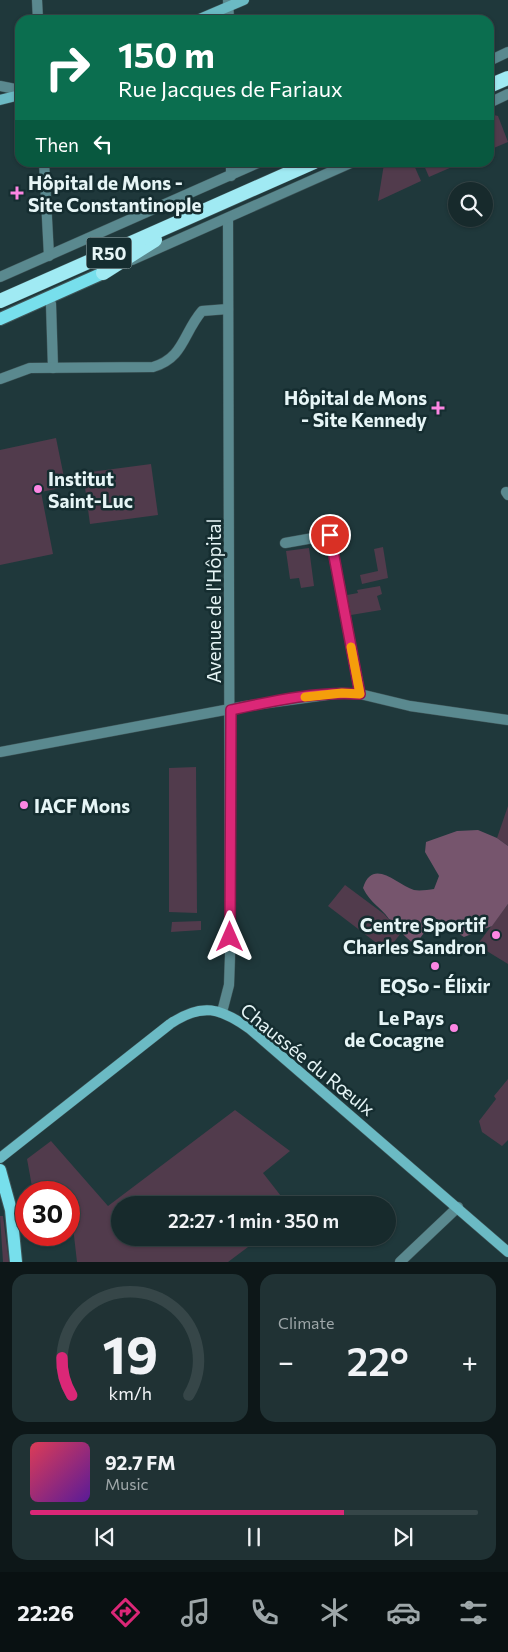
<!DOCTYPE html>
<html lang="en">
<head>
<meta charset="utf-8">
<style>
  body { margin:0; font-family:Commissioner,sans-serif; background:#203234; color:#f1f3f6; height:100vh; display:flex; flex-direction:column; font-size:19px; white-space:nowrap }
  * { box-sizing:border-box; margin:0 }
  p { font-size:16px; color:#9ea7a9 }
  .icon { flex:none; width:28px; height:28px; fill:none; stroke:currentColor; stroke-width:2; stroke-linecap:round; stroke-linejoin:round }
  .map { position:relative; height:1262px; overflow:hidden }
  .side { display:flex; flex-direction:column; gap:12px; padding:12px; background:#0d1718; flex:1 }
  .side>* { flex:none }
  .hud { position:absolute; left:15px; top:15px; width:479px; height:152px; border-radius:15px; box-shadow:0 1px 4px #0004,0 0 0 1px #364648; background:#0b6e4f; color:#fff; overflow:hidden }
  .fabs { position:absolute; left:448px; top:182px; display:grid; gap:10px }
  .fabs a { display:grid; place-items:center; width:45px; height:45px; border-radius:50%; background:#172a2c; box-shadow:0 1px 4px #0004,0 0 0 1px #364648; font-size:25px }
  .speed { position:absolute; left:15px; top:1181px; display:flex; gap:10px; font-size:25px; font-weight:700; text-align:center }
  .speed>* { display:grid; place-content:center; width:65px; height:65px; border-radius:50%; background:#172a2c; box-shadow:0 1px 4px #0004,0 0 0 1px #364648; line-height:1 }
  .speed .limit { border:8px solid #d22; background:#fff; color:#111 }
  .pin { position:absolute; display:grid; place-items:center; width:42px; height:42px; color:#fff; margin:-21px; border:2px solid #fff; border-radius:50%; box-shadow:0 1px 5px #0007 }
  .me { position:absolute; width:55px; margin:-28px; rotate:0deg; stroke-linejoin:round; filter:drop-shadow(0 0 4px #0008) }
  .turn { display:flex; align-items:center; gap:18px; height:105px; padding:0 20px; font-size:22px }
  .turn .icon { width:65px; height:65px; stroke-width:2.5 }
  .turn b { display:block; font-size:35px; line-height:42px }
  .then { display:flex; align-items:center; height:48px; padding:0 20px; background:#0003; gap:10px; font-size:19px }
  .big { font-size:38px; font-weight:600; line-height:1.1 }
  .side .card { flex:1; display:flex; flex-direction:column; justify-content:center; gap:8px; min-width:0; padding:0 18px; border-radius:15px; background:#203234 }
  .side .dial { align-items:center; gap:0 }
  .dial svg { height:130px; overflow:visible; fill:none; stroke:#364648; stroke-width:7; stroke-linecap:round; text-anchor:middle }
  .dial text { fill:#f1f3f6; stroke:none }
  .song { display:flex; align-items:center; gap:15px }
  .cover { width:60px; height:60px; border-radius:8px; background:linear-gradient(135deg,hsl(350 70% 55%),hsl(270 70% 35%)) }
  .played { height:5px; border-radius:2px; background:linear-gradient(90deg,#db2777 70%,#364648 70%) }
  .keys { display:flex; justify-content:space-around; direction:ltr }
  .heat { display:flex; justify-content:space-between; align-items:center; font-size:28px; direction:ltr }
  .side .tiles { flex:1; display:grid; gap:12px; grid-template-columns:1fr 1fr }
  .card:last-child { grid-column:span 2 }
  .trip { position:absolute; left:111px; top:1196px; width:285px; height:50px; border-radius:25px; background:#172a2c; box-shadow:0 1px 4px #0004,0 0 0 1px #364648; font-weight:600; line-height:50px; text-align:center }
  .menu { display:flex; height:80px; justify-content:space-around; align-items:center; background:#091112; color:#9ea7a9 }
  .menu .icon { width:35px; height:35px }
  .menu .active { color:#db2777 }
  .menu b { font-size:22px; color:#f1f3f6 }
  .map>svg:first-child { display:block }
  .green { fill:#513b4c }
  .forest { fill:#76556d }
  .lines { fill:none; stroke-linecap:round; stroke-linejoin:round }
  .minor-casing { stroke:#3f5659; stroke-width:11 }
  .tertiary-casing { stroke:#3f5659; stroke-width:11 }
  .secondary-casing { stroke:#3f5659; stroke-width:11 }
  .primary-casing { stroke:#3f5659; stroke-width:14 }
  .trunk-casing { stroke:#3f5659; stroke-width:15 }
  .minor { stroke:#5a898f; stroke-width:10 }
  .tertiary { stroke:#5a898f; stroke-width:10 }
  .secondary { stroke:#6bbac4; stroke-width:10 }
  .primary { stroke:#77dfec; stroke-width:12 }
  .trunk { stroke:#a0eaf3; stroke-width:14 }
  .route-casing { stroke:#8e194d; stroke-width:12 }
  .route { stroke:#db2777; stroke-width:9 }
  .slow { stroke:#f59e0b; stroke-width:9 }
  .poi-dot { fill:#fc86e3; stroke:#152d30; stroke-width:2 }
  .labels { text-anchor:middle; dominant-baseline:central; stroke-width:5; stroke-linejoin:round; paint-order:stroke }
  .shield { fill:#152d30; stroke:#a7b9bb; stroke-width:1 }
  .shield-label { font-size:18px; font-weight:bold; fill:#e6f5f6 }
  .poi-label { font-size:19px; font-weight:bold; fill:#e6f5f6; stroke:#152d30; text-anchor:start }
  .street-label { font-size:19px; fill:#e6f5f6; stroke:#152d30 }
</style>
</head>
<body>
<div class="map">
<svg width="508" height="1262" viewBox="0 0 508 1262">
  <rect width="100%" height="100%" fill="#1f383b"/>
  <g class="green">
    <polygon points="494,115 498,116 508,142 489,150 489,117"/>
    <polygon points="389,162 413,163 421,181 378,201 384,164"/>
    <polygon points="423,163 461,163 429,177"/>
    <polygon points="56,438 66,487 41,492 53,554 0,565 0,450"/>
    <polygon points="151,464 158,515 90,524 83,473"/>
    <polygon points="383,547 388,578 362,584 360,575 378,571 374,549"/>
    <polygon points="309,548 314,586 301,588 299,578 290,579 286,551"/>
    <polygon points="380,586 382,594 377,596 381,610 351,615 347,595 358,593 357,590"/>
    <polygon points="196,767 197,913 169,912 169,768"/>
    <polygon points="508,806 508,846 497,838"/>
    <polygon points="345,885 384,914 401,933 387,951 328,906"/>
    <polygon points="508,904 508,964 477,945"/>
    <polygon points="201,921 201,930 171,932 172,922"/>
    <polygon points="508,1079 508,1140 502,1146 482,1132 479,1121 496,1099 494,1096"/>
    <polygon points="235,1110 290,1151 263,1173 288,1205 120,1205 120,1238 260,1238 228,1262 77,1262 69,1192 33,1192 27,1159 51,1141 108,1206"/>
    <polygon points="0,1216 3,1216 9,1262 3,1262"/>
  </g>
  <path class="forest" d="M478,830l19,8 11,8v58l-16,22 -28,11 -29,-19 -20,27c-11,-9 -17,-16 -26,-26 -9,-13 -18,-15 -26,-31 10,-31 34,-3 51,2 5,1 14,0 20,-1l5,-13 -14,-24 1,-10 31,-11z"/>
  <g class="lines">
    <g class="minor-casing">
      <g id="minor">
        <polyline points="37,0 38,20"/>
        <polyline points="228,0 229,20"/>
        <polyline points="0,86 20,90"/>
        <polyline points="44,162 49,256"/>
        <polyline points="231,162 231,176"/>
        <polyline points="49,298 51,304 53,368"/>
        <path d="M0,379l30,-11 123,-1c31,-9 30,-34 49,-56l26,-2"/>
        <polyline points="506,492 508,495"/>
        <polyline points="285,543 330,535 360,694"/>
        <polyline points="0,752 246,706 341,693 360,694 410,706 508,720"/>
        <polyline points="222,1012 229,985 230,956 228,218"/>
        <polyline points="400,1262 458,1207"/>
      </g>
    </g>
    <g class="tertiary-casing">
      <g id="tertiary">
        <polyline points="489,61 508,52"/>
        <polyline points="489,103 508,94"/>
        <polyline points="132,260 353,162"/>
        <polyline points="0,277 260,162"/>
      </g>
    </g>
    <g class="secondary-casing">
      <g id="secondary">
        <polyline points="197,20 244,0"/>
        <polyline points="0,100 20,95"/>
        <path d="M0,1158l170,-134c32,-22 51,-16 80,5l258,223"/>
      </g>
    </g>
    <g class="primary-casing">
      <g id="primary">
        <polyline points="0,319 103,273"/>
        <polyline points="0,1170 11,1210 16,1262"/>
      </g>
    </g>
    <g class="trunk-casing">
      <g id="trunk">
        <polyline points="489,86 508,78"/>
        <polyline points="103,273 155,240"/>
        <polyline points="0,301 314,162"/>
      </g>
    </g>
    <use href="#minor" class="minor"/>
    <use href="#tertiary" class="tertiary"/>
    <use href="#secondary" class="secondary"/>
    <use href="#primary" class="primary"/>
    <use href="#trunk" class="trunk"/>
  </g>
  <g class="lines">
    <g class="route-casing">
      <path id="route" d="M230,937l1,-227c42,-9 86,-19 129,-16l-30,-159"/>
    </g>
    <use href="#route" class="route"/>
    <polyline class="slow" points="305,697 342,693 360,694 351,647"/>
  </g>
  <g class="poi-dot">
    <path d="M14.5 185.5h5v5h5v5h-5v5h-5v-5h-5v-5h5z"/>
    <path d="M435.5 400.5h5v5h5v5h-5v5h-5v-5h-5v-5h5z"/>
    <circle cx="38" cy="489" r="5"/>
    <circle cx="24" cy="805" r="5"/>
    <circle cx="496" cy="935" r="5"/>
    <circle cx="435" cy="966" r="5"/>
    <circle cx="454" cy="1028" r="5"/>
  </g>
  <g class="labels">
    <rect class="shield" x="86.5" y="237.5" width="45" height="31" rx="4"/>
    <g class="shield-label">
      <text x="109" y="253">R50</text>
    </g>
    <g class="poi-label">
      <text x="28" y="182">Hôpital de Mons -<tspan x="28" dy="22">Site Constantinople</tspan></text>
      <text x="427" y="397" text-anchor="end">Hôpital de Mons<tspan x="427" dy="22">- Site Kennedy</tspan></text>
      <text x="48" y="478">Institut<tspan x="48" dy="22">Saint-Luc</tspan></text>
      <text x="34" y="805">IACF Mons</text>
      <text x="486" y="924" text-anchor="end">Centre Sportif<tspan x="486" dy="22">Charles Sandron</tspan></text>
      <text x="435" y="985" text-anchor="middle">EQSo - Élixir</text>
      <text x="444" y="1017" text-anchor="end">Le Pays<tspan x="444" dy="22">de Cocagne</tspan></text>
    </g>
    <g class="street-label">
      <text transform="translate(213 601) rotate(-90)">Avenue de l'Hôpital</text>
      <text transform="translate(308 1059) rotate(39)">Chaussée du Rœulx</text>
    </g>
  </g>
</svg>
<div class="fabs">
<a><svg class="icon" aria-label="search" viewBox="0 0 24 24"><circle cx="10" cy="10" r="6"/><path d="M15 15l6 6"/></svg></a>
</div>
<div class="speed"><div class="limit">30</div></div>
<div class="pin" style="left:330px;top:535px;background:#d93025"><svg class="icon" aria-label="arrive" viewBox="0 0 24 24"><path d="M6 21V4h12l-3 4 3 4H6"/></svg></div>
<svg class="me" style="left:230px;top:937px" viewBox="-20 -20 40 40"><path d="M0-17L14 15 0 8-14 15z" fill="#db2777" stroke="#fff" stroke-width="4"/></svg>
<div class="trip">22:27 · 1 min · 350 m</div>
<div class="hud">
<div class="turn"><svg class="icon" aria-label="right" viewBox="0 0 24 24"><path d="M7 20v-9h11M14 6l5 5-5 5"/></svg><div><b>150 m</b>Rue Jacques de Fariaux</div></div>
<div class="then">Then<svg class="icon" aria-label="left" viewBox="0 0 24 24"><path d="M17 20v-9H6M10 6l-5 5 5 5"/></svg></div>
</div>
</div>
<section class="side">
<div class="tiles">
<div class="card dial"><svg viewBox="0 0 100 80">
<path d="M14 69A42 42 0 1 1 86 69"/>
<path d="M14 69A42 42 0 0 1 8 46" stroke="#db2777"/>
<text x="50" y="56" font-size="32" font-weight="700">19</text>
<text x="50" y="72" font-size="11">km/h</text>
</svg></div>
<div class="card"><p>Climate</p>
<div class="heat"><a>−</a><b class="big">22°</b><a>+</a></div>
</div>
<div class="card">
<div class="song"><i class="cover"></i><div><b>92.7 FM</b><p>Music</p></div></div>
<div class="played"></div>
<div class="keys"><svg class="icon" aria-label="previous" viewBox="0 0 24 24"><path d="M18 5L8 12l10 7zM5 5v14"/></svg><svg class="icon" aria-label="pause" viewBox="0 0 24 24"><path d="M8 5v14M16 5v14"/></svg><svg class="icon" aria-label="next" viewBox="0 0 24 24"><path d="M6 5l10 7-10 7zM19 5v14"/></svg></div>
</div>
</div>
</section>
<nav class="menu">
<b>22:26</b>
<svg class="icon active" aria-label="directions" viewBox="0 0 24 24"><path d="M12 3l9 9-9 9-9-9zM9 14v-3h6M13 9l2 2-2 2"/></svg>
<svg class="icon" aria-label="music" viewBox="0 0 24 24"><path d="M9 18V5l10-2v13"/><circle cx="6" cy="18" r="3"/><circle cx="16" cy="16" r="3"/></svg>
<svg class="icon" aria-label="phone" viewBox="0 0 24 24"><path d="M5 4h4l2 5-3 2q2 4 5 5l2-3 5 2v4C11 20 4 13 5 4z"/></svg>
<svg class="icon" aria-label="climate" viewBox="0 0 24 24"><path d="M12 3v18M4 7l16 10M4 17L20 7"/></svg>
<svg class="icon" aria-label="car" viewBox="0 0 24 24"><path d="M5 17H2v-5l4-1 3-4h7l3 4 3 1v5h-3M9 17h6M6 11h13"/><circle cx="7" cy="17" r="2"/><circle cx="17" cy="17" r="2"/></svg>
<svg class="icon" aria-label="filters" viewBox="0 0 24 24"><path d="M4 7h16M4 17h16"/><circle cx="9" cy="7" r="2"/><circle cx="15" cy="17" r="2"/></svg>
</nav>
</body>
</html>
